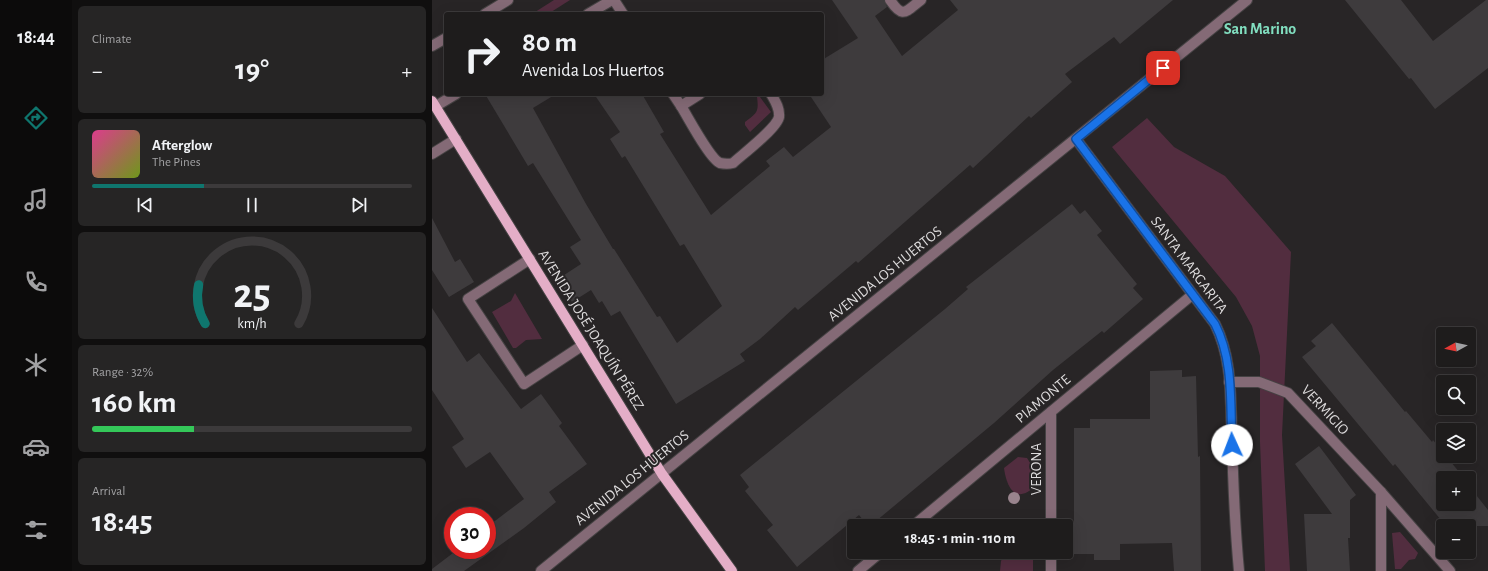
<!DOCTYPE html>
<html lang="en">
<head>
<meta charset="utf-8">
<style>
  body { margin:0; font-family:"Alegreya Sans",sans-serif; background:#262525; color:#f1f3f6; height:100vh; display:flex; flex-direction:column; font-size:15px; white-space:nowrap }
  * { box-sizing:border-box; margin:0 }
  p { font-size:13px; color:#a1a1a3 }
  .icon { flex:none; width:22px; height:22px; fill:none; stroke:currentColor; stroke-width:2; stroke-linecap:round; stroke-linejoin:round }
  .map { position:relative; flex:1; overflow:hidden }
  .sheet { display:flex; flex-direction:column; gap:6px; padding:6px; background:#100f0f; width:360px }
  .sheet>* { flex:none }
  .banner { position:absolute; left:12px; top:12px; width:380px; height:84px; border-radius:4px; box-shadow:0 4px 16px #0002,0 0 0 1px #3c3a3b; background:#1e1c1c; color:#f1f3f6; overflow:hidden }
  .needle { width:26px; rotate:262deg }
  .buttons { position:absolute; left:1004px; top:327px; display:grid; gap:8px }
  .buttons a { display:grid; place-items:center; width:40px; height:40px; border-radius:4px; background:#1e1c1c; box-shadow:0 4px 16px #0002,0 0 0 1px #3c3a3b; font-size:20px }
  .speed { position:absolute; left:12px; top:507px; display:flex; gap:8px; font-size:20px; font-weight:700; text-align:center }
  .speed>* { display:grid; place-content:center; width:52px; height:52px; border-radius:50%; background:#1e1c1c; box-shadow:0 4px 16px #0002,0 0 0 1px #3c3a3b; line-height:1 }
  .speed .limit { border:6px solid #d22; background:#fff; color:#111 }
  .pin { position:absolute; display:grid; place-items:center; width:34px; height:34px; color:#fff; margin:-17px; border-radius:8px; box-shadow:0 2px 6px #0006 }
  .me { position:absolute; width:44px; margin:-22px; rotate:358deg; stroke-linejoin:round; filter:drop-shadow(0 0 3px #0008) }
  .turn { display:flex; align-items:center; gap:14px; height:84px; padding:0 12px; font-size:18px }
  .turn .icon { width:52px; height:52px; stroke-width:2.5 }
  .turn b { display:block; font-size:28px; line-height:34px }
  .big { font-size:30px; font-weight:600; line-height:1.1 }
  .sheet .widget { flex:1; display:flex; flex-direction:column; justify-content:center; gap:6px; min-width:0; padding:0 14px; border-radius:6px; background:#262525 }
  .sheet .dial { align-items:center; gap:0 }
  .dial svg { height:104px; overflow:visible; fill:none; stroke:#3c3a3b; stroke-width:7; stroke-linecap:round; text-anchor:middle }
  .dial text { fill:#f1f3f6; stroke:none }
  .song { display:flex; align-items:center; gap:12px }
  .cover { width:48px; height:48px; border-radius:6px; background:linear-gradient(135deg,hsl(330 70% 55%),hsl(80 70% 35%)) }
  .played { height:4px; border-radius:2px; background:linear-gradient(90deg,#0f766e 35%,#3c3a3b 35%) }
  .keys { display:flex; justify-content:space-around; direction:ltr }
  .heat { display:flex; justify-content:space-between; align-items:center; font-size:22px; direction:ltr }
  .charge { height:6px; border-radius:3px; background:linear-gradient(90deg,#34c759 32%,#3c3a3b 0) }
  .trip { position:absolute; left:415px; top:519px; width:226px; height:40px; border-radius:4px; background:#1e1c1c; box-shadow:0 4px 16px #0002,0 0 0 1px #3c3a3b; font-weight:600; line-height:40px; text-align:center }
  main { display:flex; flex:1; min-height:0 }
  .tab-bar { display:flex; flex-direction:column; width:72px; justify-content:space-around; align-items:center; background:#0c0b0b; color:#a1a1a3 }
  .tab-bar .icon { width:28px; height:28px }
  .tab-bar .on { color:#0f766e }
  .tab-bar b { font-size:18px; color:#f1f3f6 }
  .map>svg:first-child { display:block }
  .green { fill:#522d3f }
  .building { fill:#3e3b3d }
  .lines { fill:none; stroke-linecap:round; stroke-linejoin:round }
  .minor-casing { stroke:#454243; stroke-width:12 }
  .major-casing { stroke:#454243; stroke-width:12 }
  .minor { stroke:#846a76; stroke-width:10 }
  .major { stroke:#e4aec7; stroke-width:10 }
  .tree { fill:#99848d }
  .route-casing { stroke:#114b97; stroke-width:10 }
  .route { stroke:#1a73e8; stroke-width:7 }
  .labels { text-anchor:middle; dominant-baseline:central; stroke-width:4; stroke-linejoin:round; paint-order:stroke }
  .street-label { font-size:15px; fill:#dddbdc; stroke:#282526 }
  .neighbourhood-label { font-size:16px; font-weight:bold; fill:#81debf; stroke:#282526 }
</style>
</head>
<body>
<main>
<nav class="tab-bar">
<b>18:44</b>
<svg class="icon on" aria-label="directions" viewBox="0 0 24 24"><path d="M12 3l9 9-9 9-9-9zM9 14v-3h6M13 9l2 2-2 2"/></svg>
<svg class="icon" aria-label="music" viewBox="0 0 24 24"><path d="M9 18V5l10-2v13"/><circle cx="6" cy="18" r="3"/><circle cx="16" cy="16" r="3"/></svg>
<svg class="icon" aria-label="phone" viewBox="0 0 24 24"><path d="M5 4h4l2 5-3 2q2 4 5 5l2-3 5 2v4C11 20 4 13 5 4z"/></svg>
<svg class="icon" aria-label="climate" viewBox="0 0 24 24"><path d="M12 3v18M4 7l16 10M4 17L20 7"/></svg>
<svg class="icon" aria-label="car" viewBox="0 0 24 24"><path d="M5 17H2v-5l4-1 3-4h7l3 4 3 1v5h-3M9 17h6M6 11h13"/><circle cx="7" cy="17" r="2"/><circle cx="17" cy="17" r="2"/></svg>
<svg class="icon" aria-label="filters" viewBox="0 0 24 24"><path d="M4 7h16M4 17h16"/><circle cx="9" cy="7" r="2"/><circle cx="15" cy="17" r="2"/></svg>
</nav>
<section class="sheet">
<div class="widget"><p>Climate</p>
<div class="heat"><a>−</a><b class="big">19°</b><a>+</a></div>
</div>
<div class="widget">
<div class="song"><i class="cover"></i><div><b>Afterglow</b><p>The Pines</p></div></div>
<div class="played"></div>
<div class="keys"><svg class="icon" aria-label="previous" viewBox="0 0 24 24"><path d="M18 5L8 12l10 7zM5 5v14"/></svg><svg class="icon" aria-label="pause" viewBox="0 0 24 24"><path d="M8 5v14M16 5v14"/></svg><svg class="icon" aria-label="next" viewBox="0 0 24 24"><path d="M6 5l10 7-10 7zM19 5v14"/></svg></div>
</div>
<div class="widget dial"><svg viewBox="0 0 100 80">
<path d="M14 69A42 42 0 1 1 86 69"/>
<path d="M14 69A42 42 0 0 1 9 39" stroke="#0f766e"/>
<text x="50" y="56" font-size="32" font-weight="700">25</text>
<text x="50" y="72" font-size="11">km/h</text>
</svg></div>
<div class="widget"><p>Range · 32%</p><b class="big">160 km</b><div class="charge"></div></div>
<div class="widget"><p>Arrival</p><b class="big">18:45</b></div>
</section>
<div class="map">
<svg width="1056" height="571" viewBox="0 0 1056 571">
  <rect width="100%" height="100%" fill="#282526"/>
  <g class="green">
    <polygon points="122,0 138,0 116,14 100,14"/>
    <path d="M325,97h3l11,15 -21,20 -5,-7v-3c12,-9 14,-10 12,-25z"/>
    <polygon points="715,118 742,147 793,176 859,252 850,435 858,571 833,571 828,442 828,356 820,326 804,297 680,147"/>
    <polygon points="83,293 110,339 94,340 84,348 81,348 60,312 79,301"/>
    <path d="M586,457l9,1 5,8v23c-19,15 -26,-6 -28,-21z"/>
    <polygon points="968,532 986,553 983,559 977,560 969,569 963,569 960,533"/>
    <polygon points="574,552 601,552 601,571 568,571 569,561"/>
  </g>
  <g class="building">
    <polygon points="400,0 452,0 455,7 443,16 470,56 526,10 518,0 741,0 688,44 682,37 633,74 640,82 599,118 597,116 541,168 538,165 426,263 424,261 366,310 363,307 328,339 308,354 313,361 244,404 188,311 179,316 170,301 167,303 159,290 140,302 126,279 149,264 138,247 149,240 101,163 96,166 53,94 124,94 101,108 154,204 181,249 182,249 225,317 228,316 245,343 290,306 252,244 248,246 193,156 190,158 178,139 188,132 162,94 210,94 232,132 228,134 279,215 338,166 334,161 352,147 361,157 399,127 377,94 390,94 390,60 426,38"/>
    <polygon points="913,0 969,0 1001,41 1054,0 1056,0 1056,68 1003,109 979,78 977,79"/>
    <polygon points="640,204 648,214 653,210 670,231 665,235 705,284 701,288 711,299 672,333 670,331 621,370 562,423 438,526 436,526 427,515 365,567 335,530 341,525 313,491 317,487 308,475 513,309 536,289 534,287"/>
    <polygon points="0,218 23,262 28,259 42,282 17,297 0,270"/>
    <polygon points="0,308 35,362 47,353 89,409 109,394 130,423 127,426 155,464 117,492 124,502 92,528 32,571 0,571 0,569 25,550 55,550 55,527 92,499 58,452 34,468 20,447 32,439 0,390"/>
    <polygon points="900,323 973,412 974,411 1000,442 1001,440 1011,452 1011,456 1014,456 1032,478 1011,478 1011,504 1037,504 1037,486 1056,510 1056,526 1014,526 963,464 961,466 870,357 884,346 879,341"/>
    <polygon points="750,370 750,377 764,376 766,457 768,456 769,571 742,571 740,543 688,544 688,560 662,560 662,554 642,554 642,428 658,428 658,419 718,419 718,371"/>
    <polygon points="887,446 924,495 918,500 918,538 916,538 918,571 875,571 872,514 900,514 863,464"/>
  </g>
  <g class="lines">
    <g class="minor-casing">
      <g id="minor">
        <polyline points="182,0 191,14"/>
        <path d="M458,0c13,19 15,12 31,0"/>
        <polyline points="53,14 76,0"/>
        <polyline points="156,14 180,0"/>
        <polyline points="0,46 14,38"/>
        <polyline points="241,94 249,106"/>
        <path d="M268,94l-19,12c7,11 29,53 39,57 5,1 9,1 13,0 10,-9 44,-35 46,-46 1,-9 -4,-16 -8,-23"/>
        <polyline points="4,106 24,94"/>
        <path d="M644,139l139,185c18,36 15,75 17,113 1,45 3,90 7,134"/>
        <polyline points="0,154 24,139"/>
        <polyline points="98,259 36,299 92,384 151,345"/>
        <polyline points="797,382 827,382 856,393 949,492 1018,571"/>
        <polyline points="481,526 760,295"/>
        <polyline points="619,526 619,412"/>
        <polyline points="109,571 815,0"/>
        <polyline points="426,571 449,552"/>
        <polyline points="619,571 619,552"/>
        <polyline points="949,571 949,492"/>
      </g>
    </g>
    <g class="major-casing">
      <polyline id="major" points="0,101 230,474 300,571"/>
    </g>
    <use href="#minor" class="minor"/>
    <use href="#major" class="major"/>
  </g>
  <circle class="tree" cx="582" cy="498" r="6"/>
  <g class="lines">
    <g class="route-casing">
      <path id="route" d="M731,68l-87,71 139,185c19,37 15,80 17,121"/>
    </g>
    <use href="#route" class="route"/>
  </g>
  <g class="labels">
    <g class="street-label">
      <text transform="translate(757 265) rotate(53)">SANTA MARGARITA</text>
      <text transform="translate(453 274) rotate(-39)">AVENIDA LOS HUERTOS</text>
      <text transform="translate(159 330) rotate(58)">AVENIDA JOSÉ JOAQUÍN PÉREZ</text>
      <text transform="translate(611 399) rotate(-40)">PIAMONTE</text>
      <text transform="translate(893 410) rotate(47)">VERMIGIO</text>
      <text transform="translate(604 469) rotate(-90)">VERONA</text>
      <text transform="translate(200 478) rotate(-39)">AVENIDA LOS HUERTOS</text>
    </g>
    <g class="neighbourhood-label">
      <text x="828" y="29">San Marino</text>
    </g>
  </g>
</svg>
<div class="buttons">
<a><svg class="needle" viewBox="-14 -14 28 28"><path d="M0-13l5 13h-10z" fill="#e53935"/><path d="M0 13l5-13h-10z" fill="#a1a1a3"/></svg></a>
<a><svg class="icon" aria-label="search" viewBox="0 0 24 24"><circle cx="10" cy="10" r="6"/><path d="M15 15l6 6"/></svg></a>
<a><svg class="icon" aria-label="layers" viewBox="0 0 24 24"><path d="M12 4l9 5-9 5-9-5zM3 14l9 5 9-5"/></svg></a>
<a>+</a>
<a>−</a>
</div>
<div class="speed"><div class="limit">30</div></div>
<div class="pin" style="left:731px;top:68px;background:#d93025"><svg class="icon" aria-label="arrive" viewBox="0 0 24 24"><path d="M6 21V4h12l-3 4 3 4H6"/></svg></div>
<svg class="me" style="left:800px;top:445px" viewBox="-20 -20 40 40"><circle r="19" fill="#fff"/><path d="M0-13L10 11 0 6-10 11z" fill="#1a73e8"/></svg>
<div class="trip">18:45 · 1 min · 110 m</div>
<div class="banner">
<div class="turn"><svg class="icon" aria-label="right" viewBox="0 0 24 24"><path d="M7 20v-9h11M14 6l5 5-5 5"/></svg><div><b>80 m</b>Avenida Los Huertos</div></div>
</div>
</div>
</main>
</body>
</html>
